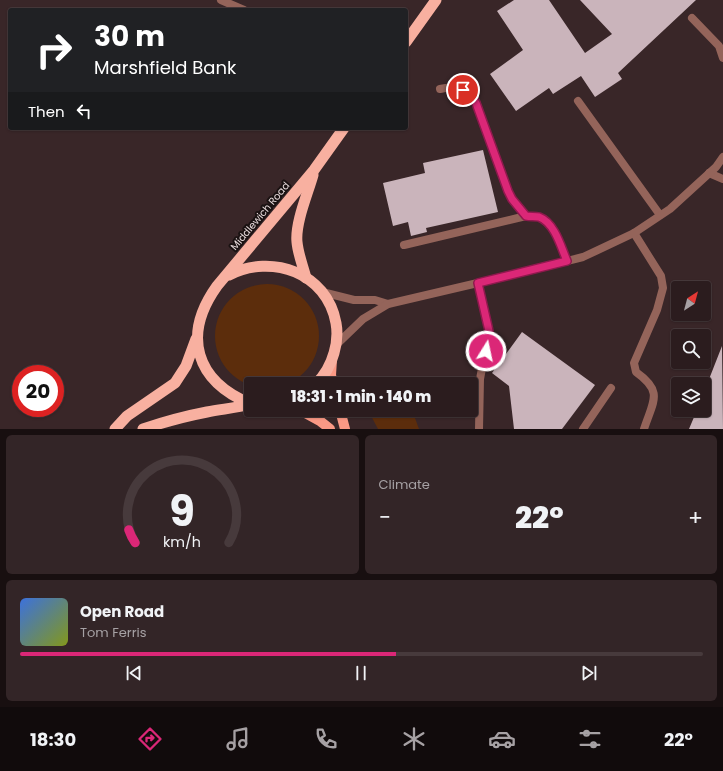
<!DOCTYPE html>
<html lang="en">
<head>
<meta charset="utf-8">
<style>
  body { margin:0; font-family:Poppins,sans-serif; background:#332527; color:#f1f3f6; height:100vh; display:flex; flex-direction:column; font-size:15px; white-space:nowrap }
  * { box-sizing:border-box; margin:0 }
  p { font-size:13px; color:#a6a1a4 }
  .icon { flex:none; width:22px; height:22px; fill:none; stroke:currentColor; stroke-width:2; stroke-linecap:round; stroke-linejoin:round }
  .map { position:relative; height:429px; overflow:hidden }
  .details { display:flex; flex-direction:column; gap:6px; padding:6px; background:#180f10; flex:1 }
  .details>* { flex:none }
  .hud { position:absolute; left:8px; top:8px; width:400px; height:122px; border-radius:4px; box-shadow:0 1px 3px #0004,0 0 0 1px #473a3c; background:#202124; color:#fff; overflow:hidden }
  .needle { width:26px; rotate:36deg }
  .tools { position:absolute; left:671px; top:281px; display:grid; gap:8px }
  .tools a { display:grid; place-items:center; width:40px; height:40px; border-radius:4px; background:#2b1c1e; box-shadow:0 1px 3px #0004,0 0 0 1px #473a3c; font-size:20px }
  .speed { position:absolute; left:12px; top:365px; display:flex; gap:8px; font-size:20px; font-weight:700; text-align:center }
  .speed>* { display:grid; place-content:center; width:52px; height:52px; border-radius:50%; background:#2b1c1e; box-shadow:0 1px 3px #0004,0 0 0 1px #473a3c; line-height:1 }
  .speed .limit { border:6px solid #d22; background:#fff; color:#111 }
  .pin { position:absolute; display:grid; place-items:center; width:34px; height:34px; color:#fff; margin:-17px; border:2px solid #fff; border-radius:50%; box-shadow:0 1px 4px #0007 }
  .me { position:absolute; width:44px; margin:-22px; rotate:10deg; stroke-linejoin:round; filter:drop-shadow(0 0 3px #0008) }
  .turn { display:flex; align-items:center; gap:14px; height:84px; padding:0 20px; font-size:18px }
  .turn .icon { width:52px; height:52px; stroke-width:2.5 }
  .turn b { display:block; font-size:28px; line-height:34px }
  .then { display:flex; align-items:center; height:38px; padding:0 20px; background:#0003; gap:8px; font-size:15px }
  .big { font-size:30px; font-weight:800; line-height:1.1 }
  .details .card { flex:1; display:flex; flex-direction:column; justify-content:center; gap:6px; min-width:0; padding:0 14px; border-radius:6px; background:#332527 }
  .details .dial { align-items:center; gap:0 }
  .dial svg { height:104px; overflow:visible; fill:none; stroke:#473a3c; stroke-width:7; stroke-linecap:round; text-anchor:middle }
  .dial text { fill:#f1f3f6; stroke:none }
  .song { display:flex; align-items:center; gap:12px }
  .cover { width:48px; height:48px; border-radius:6px; background:linear-gradient(135deg,hsl(220 70% 55%),hsl(70 70% 35%)) }
  .played { height:4px; border-radius:2px; background:linear-gradient(90deg,#db2777 55%,#473a3c 55%) }
  .keys { display:flex; justify-content:space-around; direction:ltr }
  .heat { display:flex; justify-content:space-between; align-items:center; font-size:22px; direction:ltr }
  .details .tiles { flex:1; display:grid; gap:6px; grid-template-columns:1fr 1fr }
  .card:last-child { grid-column:span 2 }
  .trip { position:absolute; left:244px; top:377px; width:234px; height:40px; border-radius:4px; background:#2b1c1e; box-shadow:0 1px 3px #0004,0 0 0 1px #473a3c; font-weight:800; line-height:40px; text-align:center }
  .dock { display:flex; height:64px; justify-content:space-around; align-items:center; background:#110b0c; color:#a6a1a4 }
  .dock .icon { width:28px; height:28px }
  .dock .current { color:#db2777 }
  .dock b { font-size:18px; color:#f1f3f6 }
  .map>svg:first-child { display:block }
  .green { fill:#5c2d0c }
  .building { fill:#cab4bb }
  .lines { fill:none; stroke-linecap:round; stroke-linejoin:round }
  .service { stroke:#94645a; stroke-width:8 }
  .minor { stroke:#94645a; stroke-width:8 }
  .primary { stroke:#fb9985; stroke-width:10 }
  .trunk { stroke:#f8b0a0; stroke-width:11 }
  .route-casing { stroke:#8e194d; stroke-width:10 }
  .route { stroke:#db2777; stroke-width:7 }
  .labels { text-anchor:middle; dominant-baseline:central; stroke-width:4; stroke-linejoin:round; paint-order:stroke }
  .street-label { font-size:10px; fill:#eaddde; stroke:#1a1212 }
</style>
</head>
<body>
<div class="map">
<svg width="723" height="429" viewBox="0 0 723 429">
  <rect width="100%" height="100%" fill="#392628"/>
  <g class="green">
    <circle cx="267" cy="336" r="52"/>
    <polygon points="368,410 412,410 419,429 378,429"/>
  </g>
  <g class="building">
    <polygon points="514,0 549,0 585,53 612,34 580,0 696,0 618,73 622,79 595,97 581,76 553,94 549,88 516,111 490,74 523,50 497,11"/>
    <polygon points="483,150 498,212 426,228 427,232 411,236 408,222 393,226 383,183 425,173 423,163"/>
    <polygon points="522,332 595,385 562,429 514,429 509,386 492,373"/>
    <polygon points="722,346 723,429 689,429 697,410 704,410 704,392"/>
  </g>
  <g class="lines">
    <g class="service">
      <polyline points="221,0 244,10"/>
      <polyline points="692,18 719,46 723,58"/>
      <path d="M440,89c14,-3 24,-1 35,10l33,92 4,8 14,17"/>
      <polyline points="578,101 660,215"/>
      <polyline points="709,173 723,179"/>
      <path d="M634,233l27,43 2,12 -6,22 -23,53 2,9c28,20 17,29 8,57"/>
      <path d="M404,245l122,-29c4,1 9,0 13,1 16,6 22,30 28,44"/>
      <polyline points="478,283 489,331 480,379 479,429"/>
      <polyline points="583,429 611,388"/>
    </g>
    <g class="minor">
      <polyline points="322,292 354,300 375,300 388,304"/>
      <polyline points="337,344 363,319 388,304 499,278 583,257 634,233 670,209 716,167 723,157"/>
    </g>
    <g class="primary">
      <polyline points="332,360 331,375 333,384"/>
      <polyline points="300,410 320,421 330,429"/>
      <polyline points="340,410 345,429"/>
    </g>
    <g class="trunk">
      <polyline points="406,42 436,0"/>
      <path d="M229,275c43,-22 98,-2 107,48 2,11 1,20 -2,30 -3,11 -10,23 -18,31"/>
      <path d="M306,278c-3,-12 -8,-24 -9,-36 -2,-19 11,-49 16,-67"/>
      <path d="M251,404c-56,-23 -69,-69 -34,-118l97,-116 30,-42"/>
      <polyline points="115,429 127,416 175,383 186,366 196,339"/>
      <path d="M143,429c21,-7 43,-13 64,-17 15,-3 29,-4 44,-8"/>
    </g>
  </g>
  <g class="lines">
    <g class="route-casing">
      <path id="route" d="M463,90l8,5 5,8 32,88 4,8 14,17c4,1 9,0 13,1 16,6 22,30 28,44l-89,22 11,48 -3,20"/>
    </g>
    <use href="#route" class="route"/>
  </g>
  <g class="labels">
    <g class="street-label">
      <text transform="translate(260 216) rotate(-50)">Middlewich Road</text>
    </g>
  </g>
</svg>
<div class="tools">
<a><svg class="needle" viewBox="-14 -14 28 28"><path d="M0-13l5 13h-10z" fill="#e53935"/><path d="M0 13l5-13h-10z" fill="#a6a1a4"/></svg></a>
<a><svg class="icon" aria-label="search" viewBox="0 0 24 24"><circle cx="10" cy="10" r="6"/><path d="M15 15l6 6"/></svg></a>
<a><svg class="icon" aria-label="layers" viewBox="0 0 24 24"><path d="M12 4l9 5-9 5-9-5zM3 14l9 5 9-5"/></svg></a>
</div>
<div class="speed"><div class="limit">20</div></div>
<div class="pin" style="left:463px;top:90px;background:#d93025"><svg class="icon" aria-label="arrive" viewBox="0 0 24 24"><path d="M6 21V4h12l-3 4 3 4H6"/></svg></div>
<svg class="me" style="left:486px;top:351px" viewBox="-20 -20 40 40"><circle r="17" fill="#db2777" stroke="#fff" stroke-width="3"/><path d="M0-11L8 9 0 5-8 9z" fill="#fff"/></svg>
<div class="trip">18:31 · 1 min · 140 m</div>
<div class="hud">
<div class="turn"><svg class="icon" aria-label="right" viewBox="0 0 24 24"><path d="M7 20v-9h11M14 6l5 5-5 5"/></svg><div><b>30 m</b>Marshfield Bank</div></div>
<div class="then">Then<svg class="icon" aria-label="left" viewBox="0 0 24 24"><path d="M17 20v-9H6M10 6l-5 5 5 5"/></svg></div>
</div>
</div>
<section class="details">
<div class="tiles">
<div class="card dial"><svg viewBox="0 0 100 80">
<path d="M14 69A42 42 0 1 1 86 69"/>
<path d="M14 69A42 42 0 0 1 9 59" stroke="#db2777"/>
<text x="50" y="56" font-size="32" font-weight="700">9</text>
<text x="50" y="72" font-size="11">km/h</text>
</svg></div>
<div class="card"><p>Climate</p>
<div class="heat"><a>−</a><b class="big">22°</b><a>+</a></div>
</div>
<div class="card">
<div class="song"><i class="cover"></i><div><b>Open Road</b><p>Tom Ferris</p></div></div>
<div class="played"></div>
<div class="keys"><svg class="icon" aria-label="previous" viewBox="0 0 24 24"><path d="M18 5L8 12l10 7zM5 5v14"/></svg><svg class="icon" aria-label="pause" viewBox="0 0 24 24"><path d="M8 5v14M16 5v14"/></svg><svg class="icon" aria-label="next" viewBox="0 0 24 24"><path d="M6 5l10 7-10 7zM19 5v14"/></svg></div>
</div>
</div>
</section>
<nav class="dock">
<b>18:30</b>
<svg class="icon current" aria-label="directions" viewBox="0 0 24 24"><path d="M12 3l9 9-9 9-9-9zM9 14v-3h6M13 9l2 2-2 2"/></svg>
<svg class="icon" aria-label="music" viewBox="0 0 24 24"><path d="M9 18V5l10-2v13"/><circle cx="6" cy="18" r="3"/><circle cx="16" cy="16" r="3"/></svg>
<svg class="icon" aria-label="phone" viewBox="0 0 24 24"><path d="M5 4h4l2 5-3 2q2 4 5 5l2-3 5 2v4C11 20 4 13 5 4z"/></svg>
<svg class="icon" aria-label="climate" viewBox="0 0 24 24"><path d="M12 3v18M4 7l16 10M4 17L20 7"/></svg>
<svg class="icon" aria-label="car" viewBox="0 0 24 24"><path d="M5 17H2v-5l4-1 3-4h7l3 4 3 1v5h-3M9 17h6M6 11h13"/><circle cx="7" cy="17" r="2"/><circle cx="17" cy="17" r="2"/></svg>
<svg class="icon" aria-label="filters" viewBox="0 0 24 24"><path d="M4 7h16M4 17h16"/><circle cx="9" cy="7" r="2"/><circle cx="15" cy="17" r="2"/></svg>
<b>22°</b>
</nav>
</body>
</html>
